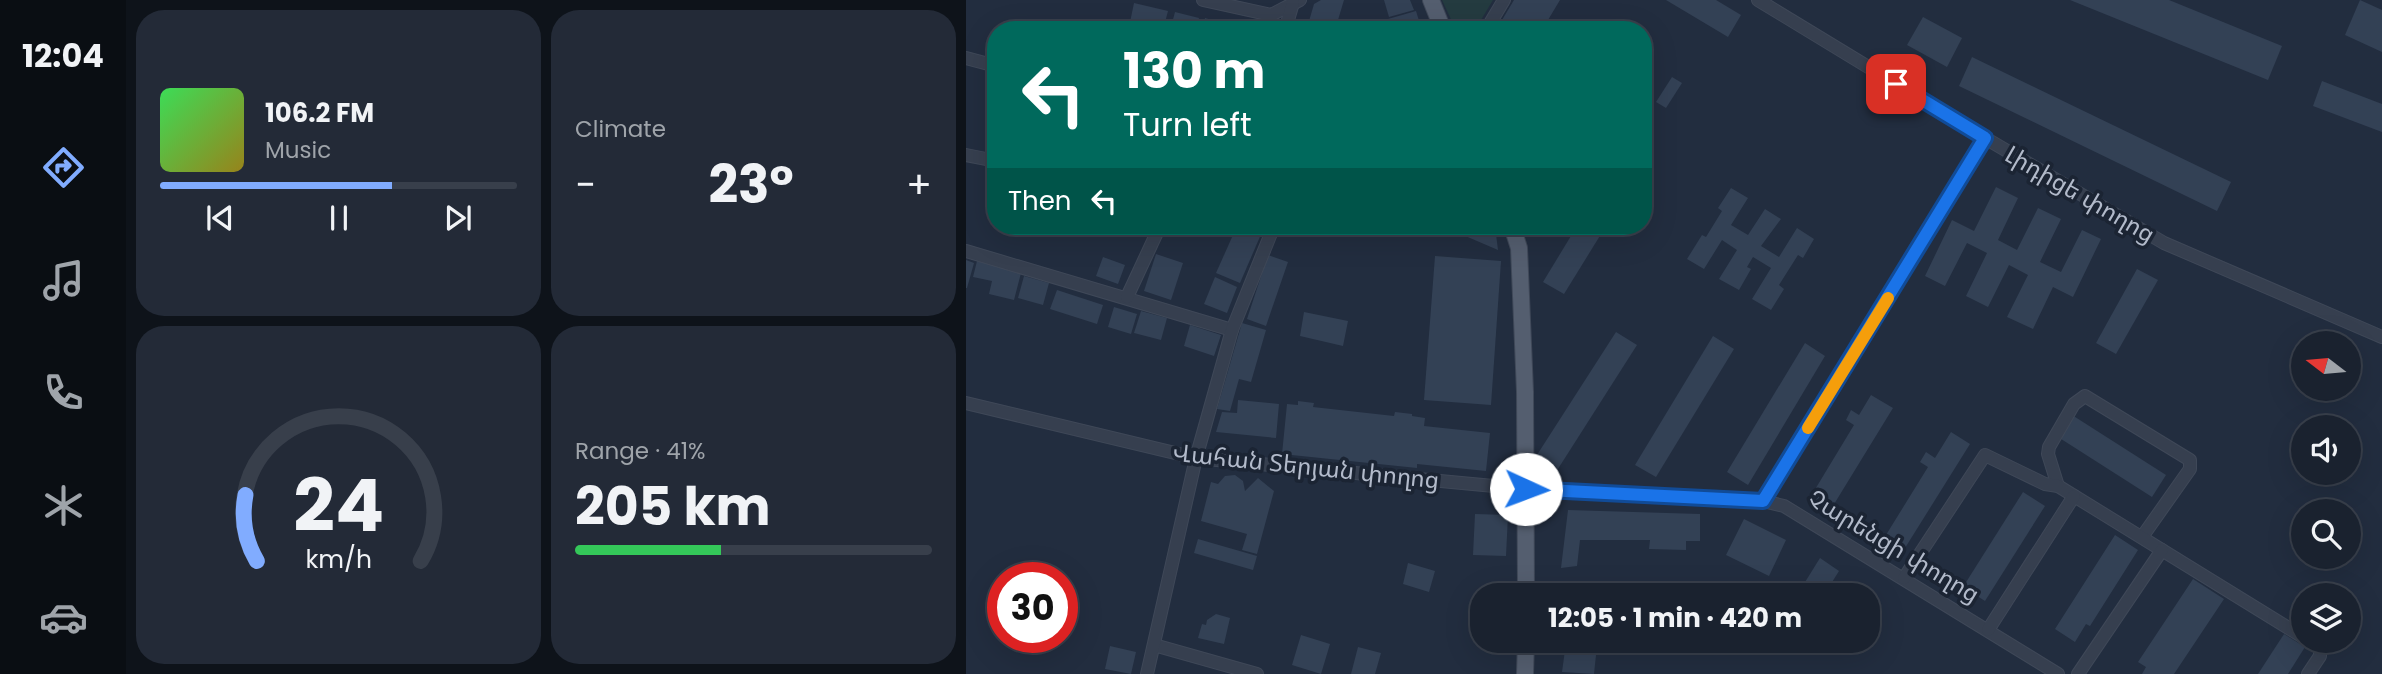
<!DOCTYPE html>
<html lang="en">
<head>
<meta charset="utf-8">
<style>
  body { margin:0; font-family:Poppins,"Noto Sans Armenian",sans-serif; background:#232a37; color:#f1f3f6; height:100vh; display:flex; flex-direction:column; font-size:26px; white-space:nowrap }
  * { box-sizing:border-box; margin:0 }
  p { font-size:23px; color:#9fa4aa }
  .icon { flex:none; width:38px; height:38px; fill:none; stroke:currentColor; stroke-width:2; stroke-linecap:round; stroke-linejoin:round }
  .map { position:relative; flex:1; overflow:hidden }
  .sheet { display:flex; flex-direction:column; gap:10px; padding:10px; background:#0e131a; width:840px }
  .sheet>* { flex:none }
  .banner { position:absolute; left:21px; top:21px; width:665px; height:214px; border-radius:28px; box-shadow:0 7px 28px #0002,0 0 0 2px #383f4b; background:#00695c; color:#fff; overflow:hidden }
  .needle { width:46px; rotate:286deg }
  .controls { position:absolute; left:1325px; top:331px; display:grid; gap:14px }
  .controls a { display:grid; place-items:center; width:70px; height:70px; border-radius:50%; background:#1a222f; box-shadow:0 7px 28px #0002,0 0 0 2px #383f4b; font-size:35px }
  .speed { position:absolute; left:21px; top:562px; display:flex; gap:14px; font-size:35px; font-weight:700; text-align:center }
  .speed>* { display:grid; place-content:center; width:91px; height:91px; border-radius:50%; background:#1a222f; box-shadow:0 7px 28px #0002,0 0 0 2px #383f4b; line-height:1 }
  .speed .limit { border:10px solid #d22; background:#fff; color:#111 }
  .pin { position:absolute; display:grid; place-items:center; width:60px; height:60px; color:#fff; margin:-30px; border-radius:14px; box-shadow:0 4px 10px #0006 }
  .me { position:absolute; width:77px; margin:-38px; rotate:92deg; stroke-linejoin:round; filter:drop-shadow(0 0 5px #0008) }
  .turn { display:flex; align-items:center; gap:24px; height:147px; padding:0 21px; font-size:32px }
  .turn .icon { width:91px; height:91px; stroke-width:2.5 }
  .turn b { display:block; font-size:49px; line-height:60px }
  .then { display:flex; align-items:center; height:66px; padding:0 21px; background:#0003; gap:14px; font-size:26px }
  .big { font-size:52px; font-weight:700; line-height:1.1 }
  .sheet .widget { flex:1; display:flex; flex-direction:column; justify-content:center; gap:10px; min-width:0; padding:0 24px; border-radius:28px; background:#232a37 }
  .sheet .dial { align-items:center; gap:0 }
  .dial svg { height:182px; overflow:visible; fill:none; stroke:#383f4b; stroke-width:7; stroke-linecap:round; text-anchor:middle }
  .dial text { fill:#f1f3f6; stroke:none }
  .song { display:flex; align-items:center; gap:21px }
  .cover { width:84px; height:84px; border-radius:10px; background:linear-gradient(135deg,hsl(130 70% 55%),hsl(50 70% 35%)) }
  .played { height:7px; border-radius:4px; background:linear-gradient(90deg,#81acff 65%,#383f4b 65%) }
  .keys { display:flex; justify-content:space-around; direction:ltr }
  .heat { display:flex; justify-content:space-between; align-items:center; font-size:38px; direction:ltr }
  .charge { height:10px; border-radius:5px; background:linear-gradient(90deg,#34c759 41%,#383f4b 0) }
  .sheet .tiles { flex:1; display:grid; gap:10px; grid-template-columns:repeat(2,1fr) }
  .trip { position:absolute; left:504px; top:583px; width:410px; height:70px; border-radius:28px; background:#1a222f; box-shadow:0 7px 28px #0002,0 0 0 2px #383f4b; font-weight:700; line-height:70px; text-align:center }
  main { display:flex; flex:1; min-height:0 }
  .tab-bar { display:flex; flex-direction:column; width:126px; justify-content:space-around; align-items:center; background:#0a0e13; color:#9fa4aa }
  .tab-bar .icon { width:49px; height:49px }
  .tab-bar .active { color:#81acff }
  .tab-bar b { font-size:32px; color:#f1f3f6 }
  .map>svg:first-child { display:block }
  .green { fill:#243b40 }
  .building { fill:#334155 }
  .lines { fill:none; stroke-linecap:round; stroke-linejoin:round }
  .minor-casing { stroke:#3f4858; stroke-width:14 }
  .major-casing { stroke:#3f4858; stroke-width:18 }
  .minor { stroke:#363f4f; stroke-width:12 }
  .major { stroke:#545e6f; stroke-width:16 }
  .route-casing { stroke:#114b97; stroke-width:18 }
  .route { stroke:#1a73e8; stroke-width:12 }
  .slow { stroke:#f59e0b; stroke-width:12 }
  .labels { text-anchor:middle; dominant-baseline:central; stroke-width:7; stroke-linejoin:round; paint-order:stroke }
  .street-label { font-size:24px; fill:#b2baca; stroke:#1b2433 }
</style>
</head>
<body>
<main>
<nav class="tab-bar">
<b>12:04</b>
<svg class="icon active" aria-label="directions" viewBox="0 0 24 24"><path d="M12 3l9 9-9 9-9-9zM9 14v-3h6M13 9l2 2-2 2"/></svg>
<svg class="icon" aria-label="music" viewBox="0 0 24 24"><path d="M9 18V5l10-2v13"/><circle cx="6" cy="18" r="3"/><circle cx="16" cy="16" r="3"/></svg>
<svg class="icon" aria-label="phone" viewBox="0 0 24 24"><path d="M5 4h4l2 5-3 2q2 4 5 5l2-3 5 2v4C11 20 4 13 5 4z"/></svg>
<svg class="icon" aria-label="climate" viewBox="0 0 24 24"><path d="M12 3v18M4 7l16 10M4 17L20 7"/></svg>
<svg class="icon" aria-label="car" viewBox="0 0 24 24"><path d="M5 17H2v-5l4-1 3-4h7l3 4 3 1v5h-3M9 17h6M6 11h13"/><circle cx="7" cy="17" r="2"/><circle cx="17" cy="17" r="2"/></svg>
</nav>
<section class="sheet">
<div class="tiles">
<div class="widget">
<div class="song"><i class="cover"></i><div><b>106.2 FM</b><p>Music</p></div></div>
<div class="played"></div>
<div class="keys"><svg class="icon" aria-label="previous" viewBox="0 0 24 24"><path d="M18 5L8 12l10 7zM5 5v14"/></svg><svg class="icon" aria-label="pause" viewBox="0 0 24 24"><path d="M8 5v14M16 5v14"/></svg><svg class="icon" aria-label="next" viewBox="0 0 24 24"><path d="M6 5l10 7-10 7zM19 5v14"/></svg></div>
</div>
<div class="widget"><p>Climate</p>
<div class="heat"><a>−</a><b class="big">23°</b><a>+</a></div>
</div>
<div class="widget dial"><svg viewBox="0 0 100 80">
<path d="M14 69A42 42 0 1 1 86 69"/>
<path d="M14 69A42 42 0 0 1 9 40" stroke="#81acff"/>
<text x="50" y="56" font-size="32" font-weight="700">24</text>
<text x="50" y="72" font-size="11">km/h</text>
</svg></div>
<div class="widget"><p>Range · 41%</p><b class="big">205 km</b><div class="charge"></div></div>
</div>
</section>
<div class="map">
<svg width="1416" height="674" viewBox="0 0 1416 674">
  <rect width="100%" height="100%" fill="#222d3f"/>
  <polygon class="green" points="476,0 527,0 509,30 490,30"/>
  <g class="building">
    <polygon points="355,0 378,0 369,30 341,28 348,4"/>
    <polygon points="418,0 444,0 448,10 423,17"/>
    <polygon points="548,0 594,0 576,30 530,30"/>
    <polygon points="700,0 750,0 775,15 762,37"/>
    <polygon points="1104,0 1203,0 1316,46 1302,80"/>
    <polygon points="1394,0 1416,10 1416,52 1379,35"/>
    <polygon points="168,3 202,11 197,30 163,27"/>
    <polygon points="450,11 456,30 425,30 422,19"/>
    <polygon points="209,12 233,18 230,30 205,27"/>
    <polygon points="957,17 996,38 981,67 941,45"/>
    <polygon points="239,18 264,25 263,30 236,30"/>
    <polygon points="1006,57 1265,182 1251,211 993,86"/>
    <polygon points="706,77 716,83 700,108 690,102"/>
    <polygon points="1356,81 1416,104 1416,132 1347,106"/>
    <polygon points="1030,187 1052,198 1032,240 1051,250 1072,208 1095,219 1074,262 1095,272 1116,230 1135,239 1107,297 1087,287 1067,329 1041,317 1062,275 1043,265 1022,307 1000,296 1021,253 1001,243 979,286 959,276 986,220 1008,231"/>
    <polygon points="765,188 782,198 765,225 782,235 799,209 815,219 795,246 813,257 831,228 848,239 837,258 832,255 813,285 818,289 805,310 786,299 805,268 787,257 781,267 785,269 773,290 753,279 771,250 756,240 738,269 721,259 736,235 740,237 756,211 752,208"/>
    <polygon points="205,226 234,226 229,237"/>
    <polygon points="271,226 283,226 296,232 274,283 250,273"/>
    <polygon points="472,226 495,226 493,232"/>
    <polygon points="499,226 529,226 532,250 497,235"/>
    <polygon points="611,226 640,226 598,294 577,282"/>
    <polygon points="190,254 217,263 205,300 178,291"/>
    <polygon points="302,255 322,262 300,326 281,319"/>
    <polygon points="469,256 535,261 525,405 458,400"/>
    <polygon points="137,257 159,265 152,284 130,276"/>
    <polygon points="0,260 8,263 1,288 0,288"/>
    <polygon points="11,261 55,273 48,300 23,294 26,281 7,277"/>
    <polygon points="1171,269 1192,280 1150,354 1130,343"/>
    <polygon points="58,276 83,283 77,305 52,298"/>
    <polygon points="249,277 271,287 261,313 238,304"/>
    <polygon points="91,290 137,305 131,324 84,309"/>
    <polygon points="148,307 171,314 165,334 142,327"/>
    <polygon points="175,311 201,318 195,340 168,333"/>
    <polygon points="338,312 382,321 377,346 334,336"/>
    <polygon points="276,323 300,330 285,382 273,379 264,411 251,409"/>
    <polygon points="224,325 255,335 248,356 218,346"/>
    <polygon points="650,332 671,345 590,472 569,458"/>
    <polygon points="747,336 768,349 690,477 669,465"/>
    <polygon points="839,343 859,356 782,485 761,472"/>
    <polygon points="905,395 927,408 862,514 842,501 888,425 880,420 885,410 893,415"/>
    <polygon points="272,400 313,404 310,438 250,432 256,412 271,413"/>
    <polygon points="332,401 348,403 347,407 428,416 429,412 446,414 446,416 459,418 458,426 524,433 520,471 451,464 451,468 316,454 321,404 332,405"/>
    <polygon points="1106,415 1200,475 1186,497 1092,437"/>
    <polygon points="985,432 1004,444 939,548 920,535 962,467 954,462 960,452 969,458"/>
    <polygon points="269,475 277,481 279,491 292,478 308,491 291,554 276,550 281,534 235,521 245,482 252,484 259,476"/>
    <polygon points="1057,492 1079,506 1019,601 997,587"/>
    <polygon points="602,510 734,514 734,541 720,541 720,550 683,549 684,540 614,540 611,566 595,568"/>
    <polygon points="509,514 542,515 540,556 507,555"/>
    <polygon points="778,519 820,540 803,576 760,555"/>
    <polygon points="1149,535 1172,550 1124,626 1120,624 1109,642 1089,629"/>
    <polygon points="232,539 291,556 287,570 228,553"/>
    <polygon points="854,558 873,571 858,595 831,595"/>
    <polygon points="442,563 469,571 463,592 437,584"/>
    <polygon points="1227,579 1258,599 1208,674 1176,674 1180,667 1172,662"/>
    <polygon points="250,614 264,618 258,644 232,638 236,624 240,625 241,620"/>
    <polygon points="1318,634 1339,647 1322,674 1292,674"/>
    <polygon points="335,635 364,644 355,674 326,665"/>
    <polygon points="144,646 170,652 165,674 139,669"/>
    <polygon points="392,647 415,653 409,674 385,674"/>
    <polygon points="599,650 630,655 628,674 596,672"/>
  </g>
  <g class="lines">
    <g class="minor-casing">
      <g id="minor">
        <polyline points="237,0 305,15 334,0"/>
        <polyline points="792,0 1019,138 1198,243 1416,337"/>
        <polyline points="319,30 327,3"/>
        <polyline points="520,30 538,0"/>
        <polyline points="0,58 30,66"/>
        <polyline points="0,155 30,161"/>
        <polyline points="0,251 266,330"/>
        <polyline points="161,297 194,226"/>
        <polyline points="0,403 230,458 560,489 797,501 818,506 1092,674"/>
        <polyline points="1092,486 1082,454 1083,447 1108,404 1119,396 1224,460 1224,469 1176,537"/>
        <polyline points="797,501 1019,138"/>
        <polyline points="938,578 1019,455 1079,484 1092,486 1337,637"/>
        <polyline points="1022,630 1108,496"/>
        <polyline points="188,645 291,674"/>
        <polyline points="181,674 230,458 266,330 308,226"/>
        <polyline points="1112,674 1196,550"/>
        <polyline points="1342,674 1354,656 1354,647 1343,640"/>
      </g>
    </g>
    <g class="major-casing">
      <g id="major">
        <polyline points="465,0 477,30"/>
        <polyline points="546,226 553,248 559,392 560,595"/>
        <polyline points="559,674 560,640"/>
      </g>
    </g>
    <use href="#minor" class="minor"/>
    <use href="#major" class="major"/>
  </g>
  <g class="lines">
    <g class="route-casing">
      <polyline id="route" points="560,489 797,501 1019,138 930,84"/>
    </g>
    <use href="#route" class="route"/>
    <polyline class="slow" points="842,428 922,298"/>
  </g>
  <g class="labels">
    <g class="street-label">
      <text transform="translate(1114 194) rotate(30)">Լիդիցե փողոց</text>
      <text transform="translate(340 466) rotate(6)">Վահան Տերյան փողոց</text>
      <text transform="translate(928 546) rotate(31)">Չարենցի փողոց</text>
    </g>
  </g>
</svg>
<div class="controls">
<a><svg class="needle" viewBox="-14 -14 28 28"><path d="M0-13l5 13h-10z" fill="#e53935"/><path d="M0 13l5-13h-10z" fill="#9fa4aa"/></svg></a>
<a><svg class="icon" aria-label="sound" viewBox="0 0 24 24"><path d="M4 9h4l5-4v14l-5-4H4zM17 9q2 3 0 6"/></svg></a>
<a><svg class="icon" aria-label="search" viewBox="0 0 24 24"><circle cx="10" cy="10" r="6"/><path d="M15 15l6 6"/></svg></a>
<a><svg class="icon" aria-label="layers" viewBox="0 0 24 24"><path d="M12 4l9 5-9 5-9-5zM3 14l9 5 9-5"/></svg></a>
</div>
<div class="speed"><div class="limit">30</div></div>
<div class="pin" style="left:930px;top:84px;background:#d93025"><svg class="icon" aria-label="arrive" viewBox="0 0 24 24"><path d="M6 21V4h12l-3 4 3 4H6"/></svg></div>
<svg class="me" style="left:560px;top:489px" viewBox="-20 -20 40 40"><circle r="19" fill="#fff"/><path d="M0-13L10 11 0 6-10 11z" fill="#1a73e8"/></svg>
<div class="trip">12:05 · 1 min · 420 m</div>
<div class="banner">
<div class="turn"><svg class="icon" aria-label="left" viewBox="0 0 24 24"><path d="M17 20v-9H6M10 6l-5 5 5 5"/></svg><div><b>130 m</b>Turn left</div></div>
<div class="then">Then<svg class="icon" aria-label="left" viewBox="0 0 24 24"><path d="M17 20v-9H6M10 6l-5 5 5 5"/></svg></div>
</div>
</div>
</main>
</body>
</html>
